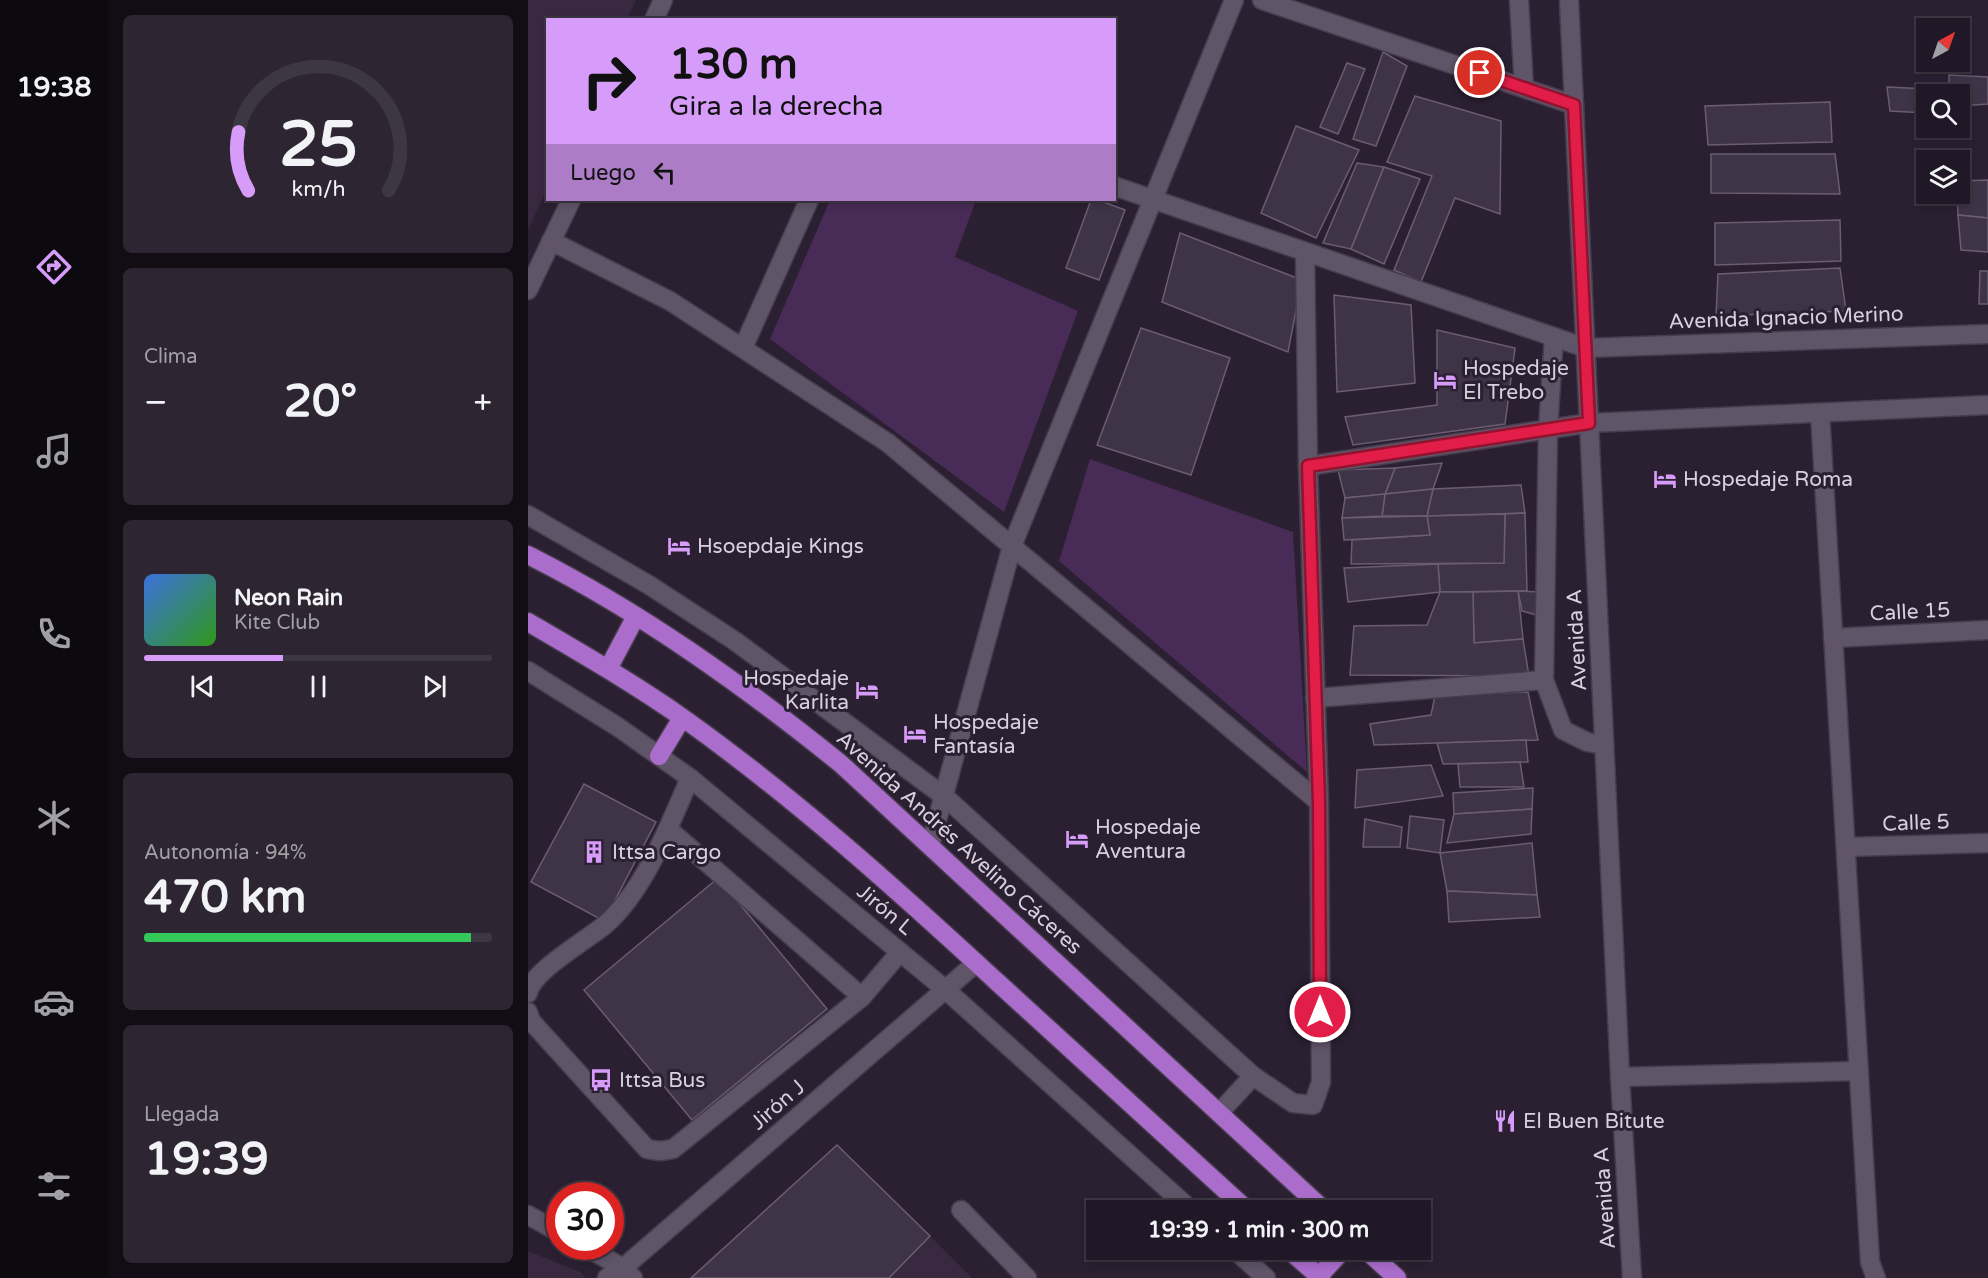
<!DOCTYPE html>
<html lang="es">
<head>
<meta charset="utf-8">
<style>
  body { margin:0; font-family:"Varela Round",sans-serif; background:#2d2532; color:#f1f3f6; height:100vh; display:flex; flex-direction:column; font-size:22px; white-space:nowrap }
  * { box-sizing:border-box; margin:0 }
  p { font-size:20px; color:#a2a0a7 }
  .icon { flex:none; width:33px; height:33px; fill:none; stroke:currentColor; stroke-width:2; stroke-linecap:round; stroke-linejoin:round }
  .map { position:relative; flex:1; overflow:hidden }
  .side { display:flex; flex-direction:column; gap:15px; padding:15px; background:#120d15; width:420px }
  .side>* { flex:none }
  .guide { position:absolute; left:18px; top:18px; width:570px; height:183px; border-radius:0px; box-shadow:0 3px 9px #0003,0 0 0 2px #3d3743; background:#d79bf9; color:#111; overflow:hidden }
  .needle { width:39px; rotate:40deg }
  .tools { position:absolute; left:1388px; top:18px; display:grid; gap:12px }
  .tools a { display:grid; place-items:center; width:54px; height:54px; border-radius:0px; background:#201826; box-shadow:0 3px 9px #0003,0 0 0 2px #3d3743; font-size:30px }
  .speed { position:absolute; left:18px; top:1182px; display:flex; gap:12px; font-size:30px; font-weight:700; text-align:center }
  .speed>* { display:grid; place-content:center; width:78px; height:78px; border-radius:50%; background:#201826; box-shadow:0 3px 9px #0003,0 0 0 2px #3d3743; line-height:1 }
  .speed .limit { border:9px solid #d22; background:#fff; color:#111 }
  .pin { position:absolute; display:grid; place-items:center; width:51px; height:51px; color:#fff; margin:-26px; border:3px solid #fff; border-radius:50%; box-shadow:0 2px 6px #0007 }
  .me { position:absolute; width:66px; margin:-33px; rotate:0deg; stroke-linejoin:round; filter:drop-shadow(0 0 4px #0008) }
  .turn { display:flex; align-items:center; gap:21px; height:126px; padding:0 24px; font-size:27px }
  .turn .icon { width:78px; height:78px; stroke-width:2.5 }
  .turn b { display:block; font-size:42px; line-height:51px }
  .then { display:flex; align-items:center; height:57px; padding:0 24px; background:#0003; gap:12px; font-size:22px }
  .big { font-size:45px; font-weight:700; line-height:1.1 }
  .side .widget { flex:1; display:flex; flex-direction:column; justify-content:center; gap:9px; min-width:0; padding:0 21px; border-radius:9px; background:#2d2532 }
  .side .dial { align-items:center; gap:0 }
  .dial svg { height:156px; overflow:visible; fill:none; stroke:#3d3743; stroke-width:7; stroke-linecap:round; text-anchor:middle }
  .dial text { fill:#f1f3f6; stroke:none }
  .song { display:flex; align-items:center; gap:18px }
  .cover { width:72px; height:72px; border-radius:9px; background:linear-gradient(135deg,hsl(220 70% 55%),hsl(110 70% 35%)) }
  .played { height:6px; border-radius:3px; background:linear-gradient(90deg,#d79bf9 40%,#3d3743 40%) }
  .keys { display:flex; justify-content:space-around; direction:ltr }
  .heat { display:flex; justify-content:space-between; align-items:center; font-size:33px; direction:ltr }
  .charge { height:9px; border-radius:4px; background:linear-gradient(90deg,#34c759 94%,#3d3743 0) }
  .trip { position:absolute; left:558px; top:1200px; width:345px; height:60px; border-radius:0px; background:#201826; box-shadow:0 3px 9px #0003,0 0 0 2px #3d3743; font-weight:700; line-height:60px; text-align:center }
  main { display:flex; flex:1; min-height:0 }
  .tabs { display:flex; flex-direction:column; width:108px; justify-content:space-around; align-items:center; background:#0d0a0f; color:#a2a0a7 }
  .tabs .icon { width:42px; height:42px }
  .tabs .on { color:#d79bf9 }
  .tabs b { font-size:27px; color:#f1f3f6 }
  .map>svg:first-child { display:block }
  .built { fill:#382940 }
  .green { fill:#482b57 }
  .building { fill:#3f3347; stroke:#6a5d72; stroke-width:1.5 }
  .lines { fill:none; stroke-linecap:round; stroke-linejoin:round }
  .minor-casing { stroke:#463d4c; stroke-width:21 }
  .highway-casing { stroke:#463d4c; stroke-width:21 }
  .minor { stroke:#605468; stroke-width:18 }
  .highway { stroke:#aa6dcb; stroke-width:18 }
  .route-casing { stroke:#92132f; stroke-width:15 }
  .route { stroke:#e11d48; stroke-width:10 }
  .labels { text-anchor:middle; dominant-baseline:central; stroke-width:6; stroke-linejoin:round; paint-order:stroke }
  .street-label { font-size:21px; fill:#d8d1dd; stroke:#2b2032 }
  .poi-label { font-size:21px; fill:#d8d1dd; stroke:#2b2032; text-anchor:start }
</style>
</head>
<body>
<main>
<nav class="tabs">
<b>19:38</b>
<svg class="icon on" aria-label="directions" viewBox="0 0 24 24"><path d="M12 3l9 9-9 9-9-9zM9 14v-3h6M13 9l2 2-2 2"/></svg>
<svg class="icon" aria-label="music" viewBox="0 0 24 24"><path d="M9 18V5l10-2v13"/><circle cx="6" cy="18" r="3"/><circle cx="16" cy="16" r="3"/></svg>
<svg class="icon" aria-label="phone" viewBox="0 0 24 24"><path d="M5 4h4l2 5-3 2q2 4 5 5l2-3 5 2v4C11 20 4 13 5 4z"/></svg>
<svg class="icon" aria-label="climate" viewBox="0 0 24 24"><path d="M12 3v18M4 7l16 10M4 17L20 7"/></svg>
<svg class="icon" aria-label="car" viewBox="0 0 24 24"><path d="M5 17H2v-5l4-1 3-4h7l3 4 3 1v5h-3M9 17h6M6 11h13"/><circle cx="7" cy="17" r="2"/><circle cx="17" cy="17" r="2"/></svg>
<svg class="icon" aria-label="filters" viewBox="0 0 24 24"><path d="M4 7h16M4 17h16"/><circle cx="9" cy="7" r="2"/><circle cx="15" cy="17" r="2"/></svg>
</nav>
<section class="side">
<div class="widget dial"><svg viewBox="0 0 100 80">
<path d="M14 69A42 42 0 1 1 86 69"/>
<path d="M14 69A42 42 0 0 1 9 39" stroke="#d79bf9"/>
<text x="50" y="56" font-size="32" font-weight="700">25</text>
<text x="50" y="72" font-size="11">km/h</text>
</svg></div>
<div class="widget"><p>Clima</p>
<div class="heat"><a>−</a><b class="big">20°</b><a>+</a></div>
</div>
<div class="widget">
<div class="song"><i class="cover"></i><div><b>Neon Rain</b><p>Kite Club</p></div></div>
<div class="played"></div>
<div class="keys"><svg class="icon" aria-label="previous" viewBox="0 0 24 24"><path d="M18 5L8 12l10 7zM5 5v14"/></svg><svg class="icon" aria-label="pause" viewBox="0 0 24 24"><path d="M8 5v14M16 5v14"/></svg><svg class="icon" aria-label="next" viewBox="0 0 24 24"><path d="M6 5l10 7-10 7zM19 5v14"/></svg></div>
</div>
<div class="widget"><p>Autonomía · 94%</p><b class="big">470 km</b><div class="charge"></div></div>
<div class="widget"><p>Llegada</p><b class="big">19:39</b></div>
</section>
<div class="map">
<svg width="1460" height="1278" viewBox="0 0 1460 1278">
  <rect width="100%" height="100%" fill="#2b2032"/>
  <g class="built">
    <polygon points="0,0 108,0 99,19 20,20 19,189 0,230"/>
    <polygon points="402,1236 444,1278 361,1278"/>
    <polygon points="0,1251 52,1272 58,1278 0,1278"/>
  </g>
  <g class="green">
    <polygon points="302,200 448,200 427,257 550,311 476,512 242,339"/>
    <polygon points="562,459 765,532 779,772 531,561"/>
  </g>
  <g class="building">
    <polygon points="855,52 879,66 848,146 825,139"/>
    <polygon points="819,63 837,69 810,134 792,127"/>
    <polygon points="1421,75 1460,77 1460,104 1431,106 1431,94 1421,94"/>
    <polygon points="1359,87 1400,89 1400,94 1398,94 1398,113 1362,111"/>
    <polygon points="887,96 973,121 972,214 927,198 893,282 866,270 904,176 859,162"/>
    <polygon points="1302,102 1304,142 1180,145 1177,106"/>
    <polygon points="768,126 831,150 788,238 733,213"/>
    <polygon points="1183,154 1307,154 1312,194 1183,193"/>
    <polygon points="829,163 856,167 823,249 795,243"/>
    <polygon points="856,167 892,179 856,264 823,249"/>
    <polygon points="1460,180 1460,218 1430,215 1429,194 1431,194 1431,181"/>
    <polygon points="563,200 570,200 597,210 571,280 538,268"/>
    <polygon points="1430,215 1460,218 1460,252 1433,250"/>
    <polygon points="1312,220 1313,261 1187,265 1187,223"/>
    <polygon points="652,233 774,280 760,352 634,302"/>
    <polygon points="1312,268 1318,311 1188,316 1190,274"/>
    <polygon points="1452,271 1460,271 1460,304 1451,304"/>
    <polygon points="806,295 883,305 887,383 809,392"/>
    <polygon points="613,328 702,358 663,475 569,445"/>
    <polygon points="909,330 987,348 977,424 825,445 817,417 909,405"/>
    <polygon points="914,463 905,489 857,494 867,468"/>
    <polygon points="867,468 857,494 817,498 810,470"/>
    <polygon points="993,485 997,513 899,516 905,489"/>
    <polygon points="905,489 899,516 854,516 857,494"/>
    <polygon points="857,494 854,516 814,518 817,498"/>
    <polygon points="997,513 999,591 912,592 910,564 976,563 977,514"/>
    <polygon points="977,514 976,563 823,564 824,540 902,535 899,516"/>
    <polygon points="899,516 902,535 816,540 814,518"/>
    <polygon points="910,564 912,592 820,602 816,568"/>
    <polygon points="990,591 1012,592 1012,616 994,611"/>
    <polygon points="990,591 995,639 946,643 945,592"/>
    <polygon points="912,592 945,592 946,643 995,639 1001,676 822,675 826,626 899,625"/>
    <polygon points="1000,692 1010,740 846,745 842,724 903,715 907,696"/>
    <polygon points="998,740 1000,762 915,764 909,743"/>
    <polygon points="992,762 996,787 932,787 930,764"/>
    <polygon points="903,765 915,796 827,808 829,770"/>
    <polygon points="56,784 128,822 76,921 3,882"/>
    <polygon points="1005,788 1004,809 926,814 925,793"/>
    <polygon points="1004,809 1003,834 919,843 926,814"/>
    <polygon points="882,816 916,820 912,853 879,848"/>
    <polygon points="837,819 874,827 872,847 835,847"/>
    <polygon points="1004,843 1009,895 919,891 912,853"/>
    <polygon points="190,878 299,1009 164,1120 56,990"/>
    <polygon points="919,891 1009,895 1012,917 921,922"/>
    <polygon points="309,1145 402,1236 361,1278 163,1278"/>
  </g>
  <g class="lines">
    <g class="minor-casing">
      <g id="minor">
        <polyline points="734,0 1046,105"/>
        <polyline points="991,0 996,88"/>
        <polyline points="1041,0 1092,1077 1104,1278"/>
        <polyline points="126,20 135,0"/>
        <polyline points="586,186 1058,348 1460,334"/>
        <polyline points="23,241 142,301 360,443 791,802"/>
        <polyline points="0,290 43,200"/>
        <polyline points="1026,337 1020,429 1016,680 1035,730 1059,742 1076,745"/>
        <polyline points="215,348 281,200"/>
        <polyline points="1292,413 1342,1262 1348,1278"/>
        <polyline points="780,466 1061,423 1460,405"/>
        <polyline points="0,515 121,585 207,641 417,797 725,1076 765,1103 785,1105 793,1082 791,802 780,466 777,253"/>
        <polyline points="1305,638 1460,630"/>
        <polyline points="0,671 90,727 162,778 418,990 663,1210"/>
        <polyline points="787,698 1016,680"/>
        <polyline points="140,829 334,997"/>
        <polyline points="402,846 484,546 706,0"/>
        <polyline points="1318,847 1460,843"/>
        <path d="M0,993c4,-22 59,-53 78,-69 39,-35 63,-98 84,-146"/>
        <polyline points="0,1012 3,1021 119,1149 132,1151 145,1149 334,997 372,952"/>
        <polyline points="1092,1077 1331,1071"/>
        <polyline points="691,1113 725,1076"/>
        <polyline points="433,1210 499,1278"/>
        <polyline points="0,1215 32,1233"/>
        <polyline points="56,1246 95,1268 105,1278"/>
        <polyline points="707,1250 738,1278"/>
        <polyline points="79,1278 95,1268 448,963"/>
      </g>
    </g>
    <g class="highway-casing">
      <g id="highway">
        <path d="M0,555c113,57 215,130 313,209l483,446"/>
        <path d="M0,622c53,31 105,61 155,96 111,79 212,170 312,262 84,77 168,154 252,230"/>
        <polyline points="80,669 108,616"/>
        <polyline points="131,756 154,718"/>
        <polyline points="761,1250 793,1278"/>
        <polyline points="838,1250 869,1278"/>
        <polyline points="789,1278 815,1250"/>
      </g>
    </g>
    <use href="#minor" class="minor"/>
    <use href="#highway" class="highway"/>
  </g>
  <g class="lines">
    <g class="route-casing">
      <polyline id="route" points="792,1012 791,802 780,466 1061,423 1046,105 952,73"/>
    </g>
    <use href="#route" class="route"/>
  </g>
  <defs>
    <g id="hotel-bare" transform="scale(1.8)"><path d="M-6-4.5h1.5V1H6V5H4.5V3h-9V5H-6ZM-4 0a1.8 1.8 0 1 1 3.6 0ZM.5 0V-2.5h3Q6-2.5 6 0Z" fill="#d79bf9" stroke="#2b2032" stroke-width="2.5" paint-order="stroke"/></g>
    <g id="building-bare" transform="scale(1.8)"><path d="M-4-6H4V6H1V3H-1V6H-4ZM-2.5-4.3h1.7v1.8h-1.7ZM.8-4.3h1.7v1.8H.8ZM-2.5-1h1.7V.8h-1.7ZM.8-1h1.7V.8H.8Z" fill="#d79bf9" stroke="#2b2032" stroke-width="2.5" paint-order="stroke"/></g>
    <g id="bus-bare" transform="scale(1.8)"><path d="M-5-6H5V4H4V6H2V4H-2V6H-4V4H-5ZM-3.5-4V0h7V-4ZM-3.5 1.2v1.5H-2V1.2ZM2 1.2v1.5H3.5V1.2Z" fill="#d79bf9" stroke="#2b2032" stroke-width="2.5" paint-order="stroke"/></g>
    <g id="restaurant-bare" transform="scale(1.8)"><path d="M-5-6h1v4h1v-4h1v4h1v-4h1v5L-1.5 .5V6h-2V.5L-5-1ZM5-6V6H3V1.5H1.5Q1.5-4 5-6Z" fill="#d79bf9" stroke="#2b2032" stroke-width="2.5" paint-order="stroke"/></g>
  </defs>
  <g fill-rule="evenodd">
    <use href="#hotel-bare" x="917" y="380"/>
    <use href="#hotel-bare" x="1137" y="479"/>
    <use href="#hotel-bare" x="151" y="546"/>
    <use href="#hotel-bare" x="339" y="690"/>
    <use href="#hotel-bare" x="387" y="734"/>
    <use href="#hotel-bare" x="549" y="839"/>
    <use href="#building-bare" x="66" y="852"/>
    <use href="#bus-bare" x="73" y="1080"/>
    <use href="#restaurant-bare" x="977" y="1121"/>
  </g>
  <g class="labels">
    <g class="street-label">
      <text transform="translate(1258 318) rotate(-2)">Avenida Ignacio Merino</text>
      <text transform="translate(1382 612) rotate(-3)">Calle 15</text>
      <text transform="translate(1049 640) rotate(-93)">Avenida A</text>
      <text transform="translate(1388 823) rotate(-2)">Calle 5</text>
      <text transform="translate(431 843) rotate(42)">Avenida Andrés Avelino Cáceres</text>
      <text transform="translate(357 910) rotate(40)">Jirón L</text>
      <text transform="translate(250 1105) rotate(-41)">Jirón J</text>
      <text transform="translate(1077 1198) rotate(-94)">Avenida A</text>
    </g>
    <g class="poi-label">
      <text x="935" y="368">Hospedaje<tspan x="935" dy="24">El Trebo</tspan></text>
      <text x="1155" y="479">Hospedaje Roma</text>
      <text x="169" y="546">Hsoepdaje Kings</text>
      <text x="321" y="678" text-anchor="end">Hospedaje<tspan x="321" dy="24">Karlita</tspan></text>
      <text x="405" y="722">Hospedaje<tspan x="405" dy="24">Fantasía</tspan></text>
      <text x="567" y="827">Hospedaje<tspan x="567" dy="24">Aventura</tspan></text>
      <text x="84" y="852">Ittsa Cargo</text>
      <text x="91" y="1080">Ittsa Bus</text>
      <text x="995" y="1121">El Buen Bitute</text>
    </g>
  </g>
</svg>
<div class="tools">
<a><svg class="needle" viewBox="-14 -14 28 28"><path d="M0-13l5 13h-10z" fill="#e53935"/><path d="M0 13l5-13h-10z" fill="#a2a0a7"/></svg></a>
<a><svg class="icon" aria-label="search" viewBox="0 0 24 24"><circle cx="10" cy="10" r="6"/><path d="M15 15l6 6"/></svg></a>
<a><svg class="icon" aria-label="layers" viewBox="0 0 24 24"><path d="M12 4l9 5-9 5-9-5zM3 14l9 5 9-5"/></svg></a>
</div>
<div class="speed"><div class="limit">30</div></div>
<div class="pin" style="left:952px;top:73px;background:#d93025"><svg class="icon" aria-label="arrive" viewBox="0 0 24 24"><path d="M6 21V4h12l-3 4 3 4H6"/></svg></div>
<svg class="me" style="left:792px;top:1012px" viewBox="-20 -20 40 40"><circle r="17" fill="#e11d48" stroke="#fff" stroke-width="3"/><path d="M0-11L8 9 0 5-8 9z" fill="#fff"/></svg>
<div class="trip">19:39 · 1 min · 300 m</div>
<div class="guide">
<div class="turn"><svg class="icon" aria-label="right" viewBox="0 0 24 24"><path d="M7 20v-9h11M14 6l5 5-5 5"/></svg><div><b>130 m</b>Gira a la derecha</div></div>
<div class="then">Luego<svg class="icon" aria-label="left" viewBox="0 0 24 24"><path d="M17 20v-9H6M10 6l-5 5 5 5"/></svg></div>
</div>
</div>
</main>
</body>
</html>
